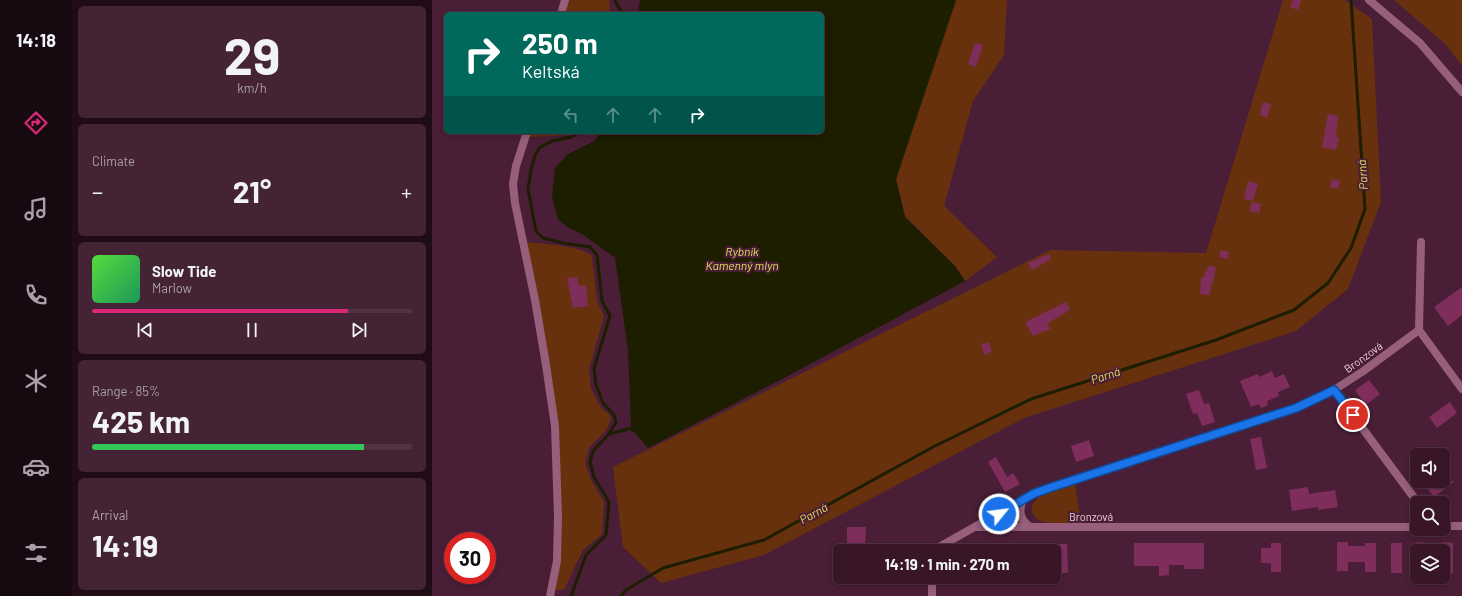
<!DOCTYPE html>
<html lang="en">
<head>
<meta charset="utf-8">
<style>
  body { margin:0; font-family:Barlow,sans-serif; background:#432334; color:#f1f3f6; height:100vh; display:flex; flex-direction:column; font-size:15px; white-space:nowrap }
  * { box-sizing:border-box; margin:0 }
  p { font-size:13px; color:#ab9fa8 }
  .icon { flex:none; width:22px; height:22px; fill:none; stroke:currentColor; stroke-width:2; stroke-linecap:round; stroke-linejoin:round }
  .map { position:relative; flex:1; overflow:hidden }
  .side { display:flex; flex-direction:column; gap:6px; padding:6px; background:#1f0c16; width:360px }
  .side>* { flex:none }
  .top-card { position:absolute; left:12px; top:12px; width:380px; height:122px; border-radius:6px; box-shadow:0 2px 6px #0003,0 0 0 1px #523545; background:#00695c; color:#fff; overflow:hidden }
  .buttons { position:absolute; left:978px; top:448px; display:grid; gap:8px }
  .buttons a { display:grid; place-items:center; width:40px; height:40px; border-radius:6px; background:#381628; box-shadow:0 2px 6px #0003,0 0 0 1px #523545; font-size:20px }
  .speed { position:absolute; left:12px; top:532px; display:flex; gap:8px; font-size:20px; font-weight:700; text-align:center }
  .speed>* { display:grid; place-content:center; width:52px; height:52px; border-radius:50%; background:#381628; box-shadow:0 2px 6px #0003,0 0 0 1px #523545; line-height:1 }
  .speed .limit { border:6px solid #d22; background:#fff; color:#111 }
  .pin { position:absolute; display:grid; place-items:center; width:34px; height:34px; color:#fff; margin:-17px; border:2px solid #fff; border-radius:50%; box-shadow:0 1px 4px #0007 }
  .me { position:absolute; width:44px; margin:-22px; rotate:61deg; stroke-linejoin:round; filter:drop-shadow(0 0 3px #0008) }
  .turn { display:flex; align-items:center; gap:14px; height:84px; padding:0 12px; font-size:18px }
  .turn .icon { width:52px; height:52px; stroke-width:2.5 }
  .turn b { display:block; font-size:28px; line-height:34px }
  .lanes { display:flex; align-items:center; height:38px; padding:0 12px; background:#0003; justify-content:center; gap:20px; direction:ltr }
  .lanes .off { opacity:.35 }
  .big { font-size:30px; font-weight:700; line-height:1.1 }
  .side .widget { flex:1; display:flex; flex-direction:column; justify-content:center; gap:6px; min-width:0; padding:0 14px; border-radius:6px; background:#432334 }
  .side .dial { align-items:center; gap:0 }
  .dial b { font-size:52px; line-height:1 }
  .song { display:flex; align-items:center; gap:12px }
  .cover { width:48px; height:48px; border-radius:6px; background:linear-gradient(135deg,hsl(110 70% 55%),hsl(150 70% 35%)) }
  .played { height:4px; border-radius:2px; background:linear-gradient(90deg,#db2777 80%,#523545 80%) }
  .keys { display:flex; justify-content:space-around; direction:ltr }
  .heat { display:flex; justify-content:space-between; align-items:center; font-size:22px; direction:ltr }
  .charge { height:6px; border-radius:3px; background:linear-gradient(90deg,#34c759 85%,#523545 0) }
  .trip { position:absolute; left:401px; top:544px; width:228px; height:40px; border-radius:6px; background:#381628; box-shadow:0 2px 6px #0003,0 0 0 1px #523545; font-weight:700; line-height:40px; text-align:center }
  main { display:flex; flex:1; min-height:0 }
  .tabs { display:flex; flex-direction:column; width:72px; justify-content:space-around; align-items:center; background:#160910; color:#ab9fa8 }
  .tabs .icon { width:28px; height:28px }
  .tabs .current { color:#db2777 }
  .tabs b { font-size:18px; color:#f1f3f6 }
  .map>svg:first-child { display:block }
  .green { fill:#67310e }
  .water { fill:#1d1d00 }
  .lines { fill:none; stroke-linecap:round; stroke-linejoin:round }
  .stream { stroke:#1d1d00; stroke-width:3 }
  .building { fill:#7f2e5b }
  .street { stroke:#975f7b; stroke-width:8 }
  .route-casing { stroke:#114b97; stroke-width:10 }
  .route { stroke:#1a73e8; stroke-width:7 }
  .labels { text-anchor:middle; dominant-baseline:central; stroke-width:4; stroke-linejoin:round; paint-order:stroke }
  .street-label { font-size:11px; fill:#e9ccd9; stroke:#4a1e36 }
  .water-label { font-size:12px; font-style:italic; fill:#dfdf5a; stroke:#4a1e36 }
</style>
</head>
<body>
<main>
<nav class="tabs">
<b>14:18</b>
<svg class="icon current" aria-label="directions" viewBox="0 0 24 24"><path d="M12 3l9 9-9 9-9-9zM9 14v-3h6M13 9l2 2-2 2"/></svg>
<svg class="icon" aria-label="music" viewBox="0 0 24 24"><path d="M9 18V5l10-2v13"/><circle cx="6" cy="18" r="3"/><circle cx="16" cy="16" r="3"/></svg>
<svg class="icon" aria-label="phone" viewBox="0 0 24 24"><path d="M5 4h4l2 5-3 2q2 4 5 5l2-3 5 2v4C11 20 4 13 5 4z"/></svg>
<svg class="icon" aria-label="climate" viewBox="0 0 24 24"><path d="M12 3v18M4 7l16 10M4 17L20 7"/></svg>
<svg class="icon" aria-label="car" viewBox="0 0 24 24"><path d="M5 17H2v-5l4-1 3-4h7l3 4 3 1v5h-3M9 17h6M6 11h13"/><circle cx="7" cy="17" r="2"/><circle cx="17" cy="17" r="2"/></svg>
<svg class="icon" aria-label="filters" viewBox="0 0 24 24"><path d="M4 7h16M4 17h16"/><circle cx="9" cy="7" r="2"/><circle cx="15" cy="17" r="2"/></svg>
</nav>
<section class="side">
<div class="widget dial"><b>29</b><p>km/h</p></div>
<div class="widget"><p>Climate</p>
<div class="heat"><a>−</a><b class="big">21°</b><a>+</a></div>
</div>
<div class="widget">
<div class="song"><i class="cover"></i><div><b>Slow Tide</b><p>Marlow</p></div></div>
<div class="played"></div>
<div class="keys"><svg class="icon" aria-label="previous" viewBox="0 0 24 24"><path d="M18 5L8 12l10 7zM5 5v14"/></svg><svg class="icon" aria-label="pause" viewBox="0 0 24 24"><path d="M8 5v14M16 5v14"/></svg><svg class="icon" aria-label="next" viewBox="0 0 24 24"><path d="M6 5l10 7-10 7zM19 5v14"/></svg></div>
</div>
<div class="widget"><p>Range · 85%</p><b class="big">425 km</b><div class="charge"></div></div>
<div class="widget"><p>Arrival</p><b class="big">14:19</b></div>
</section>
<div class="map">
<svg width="1030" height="596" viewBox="0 0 1030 596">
  <rect width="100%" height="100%" fill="#4a1e36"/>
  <g class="green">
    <polygon points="135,0 177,0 178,14 131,14"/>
    <polygon points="524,0 575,0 572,55 541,101 512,206 565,257 533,281 523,266 473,216 464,179"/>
    <polygon points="851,0 913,0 940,19 949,202 916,289 864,331 592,418 332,555 229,583 191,547 181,467 618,250 774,253"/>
    <polygon points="962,0 1030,0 1030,65 1012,43"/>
    <polygon points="98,132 134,132 125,136 96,137"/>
    <path d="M94,242c17,2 53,3 66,14l5,45 7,15 -15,53 2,20 10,19 7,5 3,5 -4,11 -18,19 -4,15 7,19 12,20 -2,32 -19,16 -19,40h-10l5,-123z"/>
    <path d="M643,484l6,39c-12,0 -26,1 -38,-1 -4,-1 -9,-5 -11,-10 -5,-17 31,-24 43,-28z"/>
  </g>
  <polygon class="water" points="208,0 524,0 464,179 473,217 523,266 533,281 350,379 216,448 203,433 196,429 199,426 196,350 183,258 150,234 135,227 126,219 120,197 123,168 136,154 162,141 169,132 390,132 390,14 206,14"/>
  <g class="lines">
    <g class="stream">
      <polyline points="183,0 188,10 192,14"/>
      <polyline points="177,434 196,429"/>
      <polyline points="139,596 154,555 174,535 177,502 162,477 158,462 161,451 177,434 184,422 182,415 171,403 164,385 162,368 178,316 170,301 165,255 158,247 131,243 111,238 104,231 96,189 99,170 103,155 108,147 120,141 139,137 149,132"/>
      <polyline points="189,596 194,590 231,568 332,540 501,447 599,399 784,340 862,310 896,283 919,248 933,209 919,0"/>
    </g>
  </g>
  <g class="building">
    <polygon points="861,0 869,0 866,10 858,7"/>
    <polygon points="543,43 551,45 544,67 536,64"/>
    <polygon points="831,102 839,104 835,118 828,115"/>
    <polygon points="896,114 906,116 904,137 907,137 904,150 890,147"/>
    <polygon points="900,179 908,181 906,189 898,187"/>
    <polygon points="816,181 826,184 821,201 812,199"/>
    <polygon points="820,202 829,204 827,213 817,211"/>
    <polygon points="789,250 797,252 796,259 787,257"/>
    <polygon points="617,254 619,259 600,270 596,263"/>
    <polygon points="776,266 784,267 781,284 779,284 778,295 768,294 769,277 772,278 773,271 775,271"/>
    <polygon points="145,277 147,286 154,285 156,306 141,308 135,278"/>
    <polygon points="1030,287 1030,315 1016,326 1002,307"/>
    <polygon points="634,302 638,310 616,323 618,329 601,336 593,322"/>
    <polygon points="556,342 560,351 553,355 549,345"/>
    <polygon points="840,371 843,378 852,374 858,387 846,392 847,396 835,401 836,405 829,408 827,404 819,407 808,381 826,374 827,377"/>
    <polygon points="937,380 948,394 934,405 923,390"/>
    <polygon points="767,390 772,404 777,403 783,422 770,426 765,413 761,414 754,394"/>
    <polygon points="1018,402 1025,413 1005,428 997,417"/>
    <polygon points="829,437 835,468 824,470 818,439"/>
    <polygon points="657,440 662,456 644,462 639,446"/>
    <polygon points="564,457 575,477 581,473 588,484 573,492 556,462"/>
    <polygon points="994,481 1023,481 1002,497 996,489 998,487"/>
    <polygon points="876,487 877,494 903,490 906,507 886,510 886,507 860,511 857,490"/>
    <polygon points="415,527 434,527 433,551 415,551"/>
    <polygon points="905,542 916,542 916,546 933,546 933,543 944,543 944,572 933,572 933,562 916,562 916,571 905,571"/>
    <polygon points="985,542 996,543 996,551 985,551"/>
    <polygon points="1010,542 1021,543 1021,573 1011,573"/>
    <polygon points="548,543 558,544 558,551 548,551"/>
    <rect x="599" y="543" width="11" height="8"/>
    <polygon points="702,543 772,543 772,569 752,569 752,565 737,565 737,575 727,576 727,566 702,566"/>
    <polygon points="839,543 849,543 849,572 839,572 839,563 829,563 829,548 839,548"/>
    <rect x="959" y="543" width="11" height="30"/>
    <rect x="574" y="544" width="10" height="7"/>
    <polygon points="625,544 635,544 636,573 625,573"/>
  </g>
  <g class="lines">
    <g class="street">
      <polyline points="937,0 988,43 1030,92"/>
      <polyline points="129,14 133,0"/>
      <polyline points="95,132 84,166 81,184 83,203 103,300 114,365 123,426 126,516 125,561 118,596"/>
      <polyline points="987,330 989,242"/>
      <polyline points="902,390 986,503"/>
      <path d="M591,500c-5,11 -3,20 6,26"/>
      <polyline points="1011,526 1030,526"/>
      <polyline points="544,527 985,527"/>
      <polyline points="500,551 601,494 617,488 864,408 902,390 930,372 987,330 1030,389"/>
      <polyline points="413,579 443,580 453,577"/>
      <polyline points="500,596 500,577"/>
    </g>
  </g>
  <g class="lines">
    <g class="route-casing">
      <polyline id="route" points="567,514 601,494 617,488 864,408 902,390 921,415"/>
    </g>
    <use href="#route" class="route"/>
  </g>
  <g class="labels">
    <g class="street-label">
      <text transform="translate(931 357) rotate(-36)">Bronzová</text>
      <text x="659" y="516">Bronzová</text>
    </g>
    <g class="water-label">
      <text transform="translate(930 175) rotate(-94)">Parná</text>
      <text x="310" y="251">Rybník<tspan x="310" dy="14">Kamenný mlyn</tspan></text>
      <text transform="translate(673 375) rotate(-18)">Parná</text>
      <text transform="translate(381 513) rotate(-29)">Parná</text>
    </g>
  </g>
</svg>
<div class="buttons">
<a><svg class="icon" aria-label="sound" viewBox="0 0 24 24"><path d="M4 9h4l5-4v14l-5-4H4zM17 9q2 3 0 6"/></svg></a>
<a><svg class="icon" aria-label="search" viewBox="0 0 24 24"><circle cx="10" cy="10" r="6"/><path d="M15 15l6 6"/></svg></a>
<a><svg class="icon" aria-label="layers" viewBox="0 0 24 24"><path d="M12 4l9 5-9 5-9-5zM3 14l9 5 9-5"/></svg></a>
</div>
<div class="speed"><div class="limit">30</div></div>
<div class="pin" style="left:921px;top:415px;background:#d93025"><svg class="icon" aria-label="arrive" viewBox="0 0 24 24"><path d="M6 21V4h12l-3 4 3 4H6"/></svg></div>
<svg class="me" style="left:567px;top:514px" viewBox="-20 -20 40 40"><circle r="17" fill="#1a73e8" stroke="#fff" stroke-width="3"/><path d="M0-11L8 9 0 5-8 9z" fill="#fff"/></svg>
<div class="trip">14:19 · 1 min · 270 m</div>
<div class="top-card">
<div class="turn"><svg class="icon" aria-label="right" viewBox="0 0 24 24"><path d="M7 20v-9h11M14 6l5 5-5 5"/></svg><div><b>250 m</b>Keltská</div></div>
<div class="lanes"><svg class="icon off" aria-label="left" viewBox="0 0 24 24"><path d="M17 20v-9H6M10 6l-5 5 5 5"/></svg><svg class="icon off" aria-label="ahead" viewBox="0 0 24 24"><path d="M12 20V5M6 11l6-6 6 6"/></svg><svg class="icon off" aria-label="ahead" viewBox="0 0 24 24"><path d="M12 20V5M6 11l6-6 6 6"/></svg><svg class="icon" aria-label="right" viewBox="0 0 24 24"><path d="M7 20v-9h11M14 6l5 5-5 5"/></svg></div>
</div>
</div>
</main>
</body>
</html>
